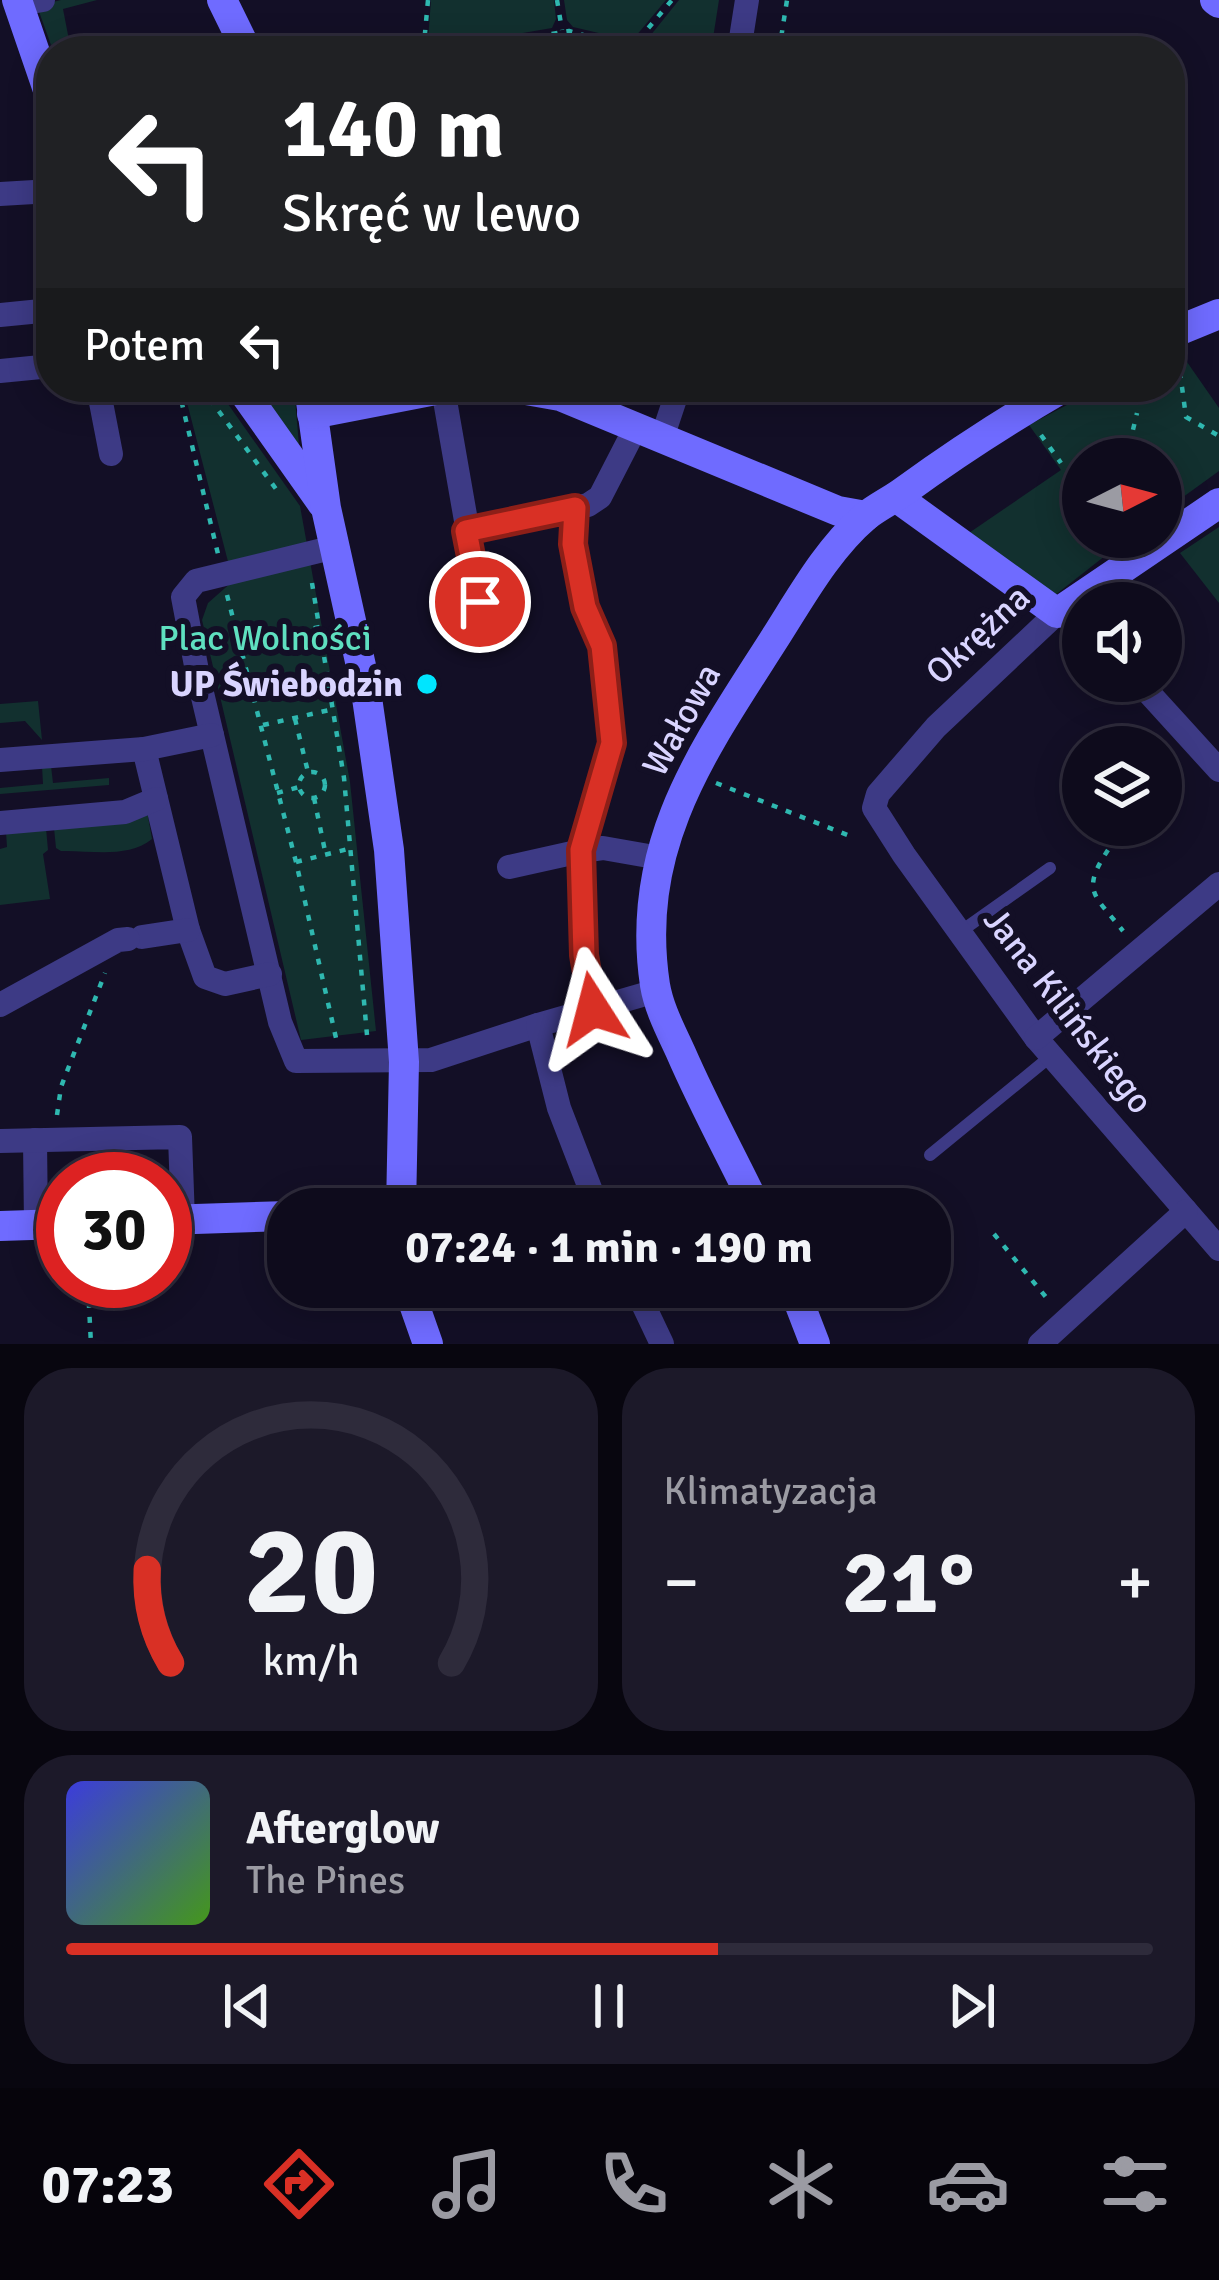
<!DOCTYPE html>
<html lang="pl">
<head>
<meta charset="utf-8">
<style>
  body { margin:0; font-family:Signika,sans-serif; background:#1c1929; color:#f1f3f6; height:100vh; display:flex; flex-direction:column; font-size:45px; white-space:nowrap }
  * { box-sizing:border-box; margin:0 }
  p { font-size:39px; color:#9b9ba3 }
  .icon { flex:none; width:66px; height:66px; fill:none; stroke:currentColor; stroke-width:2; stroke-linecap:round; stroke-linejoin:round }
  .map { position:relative; height:1344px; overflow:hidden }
  .side { display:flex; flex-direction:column; gap:24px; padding:24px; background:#08060f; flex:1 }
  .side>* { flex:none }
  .top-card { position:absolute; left:36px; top:36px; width:1149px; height:366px; border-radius:48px; box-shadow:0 6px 30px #0003,0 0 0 3px #2e2b3b; background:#202124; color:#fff; overflow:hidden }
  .needle { width:78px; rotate:84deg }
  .controls { position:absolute; left:1062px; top:438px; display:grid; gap:24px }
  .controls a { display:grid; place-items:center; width:120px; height:120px; border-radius:50%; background:#0e0b1c; box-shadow:0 6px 30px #0003,0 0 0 3px #2e2b3b; font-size:60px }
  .speed { position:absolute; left:36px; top:1152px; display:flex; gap:24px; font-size:60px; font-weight:700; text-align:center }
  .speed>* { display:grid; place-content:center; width:156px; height:156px; border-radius:50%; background:#0e0b1c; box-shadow:0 6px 30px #0003,0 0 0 3px #2e2b3b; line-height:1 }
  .speed .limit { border:18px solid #d22; background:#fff; color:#111 }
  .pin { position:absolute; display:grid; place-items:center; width:102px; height:102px; color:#fff; margin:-51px; border:6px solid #fff; border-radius:50%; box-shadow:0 3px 12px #0007 }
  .me { position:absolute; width:132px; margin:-66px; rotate:351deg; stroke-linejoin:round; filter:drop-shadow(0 0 9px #0008) }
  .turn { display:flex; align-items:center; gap:42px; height:252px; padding:0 48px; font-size:54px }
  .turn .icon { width:156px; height:156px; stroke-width:2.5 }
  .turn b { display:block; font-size:84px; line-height:102px }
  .then { display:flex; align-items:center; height:114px; padding:0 48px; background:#0003; gap:24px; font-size:45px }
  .big { font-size:90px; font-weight:700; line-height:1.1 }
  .side .widget { flex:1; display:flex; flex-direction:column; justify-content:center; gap:18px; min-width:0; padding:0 42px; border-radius:48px; background:#1c1929 }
  .side .dial { align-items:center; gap:0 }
  .dial svg { height:312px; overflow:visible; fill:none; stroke:#2e2b3b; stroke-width:7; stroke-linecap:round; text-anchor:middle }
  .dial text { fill:#f1f3f6; stroke:none }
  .song { display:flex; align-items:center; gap:36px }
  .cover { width:144px; height:144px; border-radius:18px; background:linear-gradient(135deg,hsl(240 70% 55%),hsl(100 70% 35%)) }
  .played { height:12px; border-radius:6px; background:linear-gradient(90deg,#d93025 60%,#2e2b3b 60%) }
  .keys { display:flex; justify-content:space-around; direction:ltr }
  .heat { display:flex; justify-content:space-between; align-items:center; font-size:66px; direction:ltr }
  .side .tiles { flex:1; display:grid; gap:24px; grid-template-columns:1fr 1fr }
  .widget:last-child { grid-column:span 2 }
  .trip { position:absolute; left:267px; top:1188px; width:684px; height:120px; border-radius:48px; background:#0e0b1c; box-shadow:0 6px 30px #0003,0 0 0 3px #2e2b3b; font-weight:700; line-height:120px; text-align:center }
  .tabs { display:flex; height:192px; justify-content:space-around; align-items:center; background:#06040b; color:#9b9ba3 }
  .tabs .icon { width:84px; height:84px }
  .tabs .on { color:#d93025 }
  .tabs b { font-size:54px; color:#f1f3f6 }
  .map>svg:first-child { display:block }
  .green { fill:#12302f }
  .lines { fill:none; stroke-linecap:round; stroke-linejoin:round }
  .path { stroke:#2fb8b0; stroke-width:4.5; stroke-dasharray:6 9; stroke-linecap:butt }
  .lane { stroke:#3d3a85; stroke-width:12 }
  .street { stroke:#3d3a85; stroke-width:24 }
  .secondary { stroke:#6f6bff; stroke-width:30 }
  .route-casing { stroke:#8d1f18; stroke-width:30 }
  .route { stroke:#d93025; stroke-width:21 }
  .poi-dot { fill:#00e5ff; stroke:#130f26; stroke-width:4.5 }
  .labels { text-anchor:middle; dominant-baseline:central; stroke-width:12; stroke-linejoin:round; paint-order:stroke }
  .street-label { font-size:36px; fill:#d9d4ff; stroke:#130f26 }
  .park-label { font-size:36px; fill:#5fe0c0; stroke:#130f26 }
  .poi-label { font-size:36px; font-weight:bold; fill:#d9d4ff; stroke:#130f26; text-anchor:end }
</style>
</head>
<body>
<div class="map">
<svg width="1219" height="1344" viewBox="0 0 1219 1344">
  <rect width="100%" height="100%" fill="#130f26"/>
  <g class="green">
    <polygon points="61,0 97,0 63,9 69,40 51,45 37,6"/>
    <polygon points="431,0 554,0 556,19 552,28 436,48 428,40"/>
    <polygon points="564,0 666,0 630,43 622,45 603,34 573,27 567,20"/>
    <polygon points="679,0 719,0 711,51 638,51"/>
    <polygon points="1178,349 1219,408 1219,471 1161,513 1161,459 1083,459 1083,537 1129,537 1054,596 966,535 1061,470 1029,425 1101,387 1170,387 1170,353"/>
    <polygon points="183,387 216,387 300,506 350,782 376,1031 301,1040 202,620 208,603 233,581"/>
    <polygon points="294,387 299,445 264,398 279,388"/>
    <polygon points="1219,527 1219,603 1180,553"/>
    <polygon points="38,701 42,740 25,721 0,723 0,704"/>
    <polygon points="42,766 51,766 53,783 109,778 109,785 0,794 0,788 43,784"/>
    <path d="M147,811l5,28c-25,20 -62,11 -91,12l-5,-3 -2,-20z"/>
    <polygon points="46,828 48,850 43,854 50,899 0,905 0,849 7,847 6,832"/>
  </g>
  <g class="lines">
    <g class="path">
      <polyline points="428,0 424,44 430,51"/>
      <polyline points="557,0 562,30"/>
      <polyline points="448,51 569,31 608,42 624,51"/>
      <polyline points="629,51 672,0"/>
      <polyline points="779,51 787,0"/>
      <polyline points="1180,372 1186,417 1219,436"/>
      <polyline points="178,387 218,554"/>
      <polyline points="201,387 276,489"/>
      <polyline points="1041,435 1061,463"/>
      <polyline points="1126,459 1137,413"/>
      <polyline points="312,583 344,778 367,1035"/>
      <polyline points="227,595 296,862 336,1038"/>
      <polyline points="240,642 320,627"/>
      <polyline points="295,719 308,772"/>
      <polyline points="263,725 334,709"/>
      <circle cx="312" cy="785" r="13"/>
      <polyline points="716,783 850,836"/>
      <polyline points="277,793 299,787"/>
      <polyline points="314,798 325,851"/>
      <path d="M1108,850c-28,42 -13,45 15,81"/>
      <polyline points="296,862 352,848"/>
      <polyline points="57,1115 61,1087 105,973"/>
      <polyline points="994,1234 1050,1302"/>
      <polyline points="88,1287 91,1344"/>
    </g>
    <g class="lane">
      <polyline points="960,932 1050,868"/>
      <polyline points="930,1155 1051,1056"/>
    </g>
    <g class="street">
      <polyline points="37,1 43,0"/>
      <polyline points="739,51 747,0"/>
      <polyline points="0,194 51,191"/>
      <polyline points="0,315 51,310"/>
      <polyline points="0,371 51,366"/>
      <polyline points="98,387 111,454"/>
      <polyline points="443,389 480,601"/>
      <polyline points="662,438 679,387"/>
      <polyline points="575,508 573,544 585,606 602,646 612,743 581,851 581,920 593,1008"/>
      <polyline points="466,531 588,505 600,497 636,427"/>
      <polyline points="335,547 196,581 183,597 198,676 280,1022 296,1061 431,1060 538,1025 656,991"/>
      <polyline points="1057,613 936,727 878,794 874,808 904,855 1036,1038 1219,1249"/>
      <polyline points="1138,681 1219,770"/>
      <polyline points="144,749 188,930 205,977 225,984 270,974"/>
      <polyline points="0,760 144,749 212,735"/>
      <polyline points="0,823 125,812 156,799"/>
      <polyline points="509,867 581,851 603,848 660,858"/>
      <polyline points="142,937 188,930"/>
      <polyline points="0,1005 118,940 128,939"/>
      <polyline points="538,1025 559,1108 598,1209"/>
      <polyline points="1036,1038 1219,884"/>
      <polyline points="35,1140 36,1225"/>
      <polyline points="0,1141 180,1137 183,1220"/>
      <polyline points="635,1287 662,1344"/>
      <polyline points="1040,1344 1186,1211"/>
    </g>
    <g class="secondary">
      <polyline points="17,0 51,99"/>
      <polyline points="222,0 247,51"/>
      <polyline points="1215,0 1219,3"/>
      <polyline points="1170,334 1219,314"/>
      <polyline points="240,387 322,503"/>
      <polyline points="309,387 326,508 365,684 389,850 404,1062 401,1209"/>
      <polyline points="510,387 560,396 838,511 866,516"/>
      <polyline points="312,414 451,387"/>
      <polyline points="896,497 1057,613 1219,503"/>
      <path d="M757,1209c-25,-52 -53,-103 -76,-156 -10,-22 -22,-44 -26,-68 -21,-139 47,-233 118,-344 27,-42 54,-92 93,-125 11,-9 26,-16 38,-25 52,-38 105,-72 160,-104"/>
      <polyline points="165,1220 288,1216"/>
      <polyline points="0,1226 63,1224"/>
      <polyline points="408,1287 428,1344"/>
      <polyline points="793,1287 815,1344"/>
    </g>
  </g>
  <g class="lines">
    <g class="route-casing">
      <polyline id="route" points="480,602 466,531 575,508 573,544 585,607 602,646 612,743 581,850 584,955 593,1009"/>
    </g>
    <use href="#route" class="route"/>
  </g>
  <circle class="poi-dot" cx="427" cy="684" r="12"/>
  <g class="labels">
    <g class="street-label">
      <text transform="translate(978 635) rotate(-43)">Okrężna</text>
      <text transform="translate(682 720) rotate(-61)">Wałowa</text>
      <text transform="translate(1068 1011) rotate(52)">Jana Kilińskiego</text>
    </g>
    <g class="park-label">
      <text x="265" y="638">Plac Wolności</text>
    </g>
    <g class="poi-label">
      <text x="403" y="684">UP Świebodzin</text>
    </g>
  </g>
</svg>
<div class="controls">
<a><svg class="needle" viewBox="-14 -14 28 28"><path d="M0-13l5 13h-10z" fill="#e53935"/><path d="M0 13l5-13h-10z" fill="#9b9ba3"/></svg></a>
<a><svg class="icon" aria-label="sound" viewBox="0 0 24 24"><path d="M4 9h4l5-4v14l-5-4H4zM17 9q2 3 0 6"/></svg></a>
<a><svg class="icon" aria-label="layers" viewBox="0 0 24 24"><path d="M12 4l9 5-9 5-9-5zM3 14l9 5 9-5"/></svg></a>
</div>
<div class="speed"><div class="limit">30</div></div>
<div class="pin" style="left:480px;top:602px;background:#d93025"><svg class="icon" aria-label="arrive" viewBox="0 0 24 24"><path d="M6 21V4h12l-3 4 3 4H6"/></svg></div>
<svg class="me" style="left:593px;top:1009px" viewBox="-20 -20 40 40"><path d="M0-17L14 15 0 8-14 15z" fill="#d93025" stroke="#fff" stroke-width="4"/></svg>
<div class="trip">07:24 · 1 min · 190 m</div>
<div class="top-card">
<div class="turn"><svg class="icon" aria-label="left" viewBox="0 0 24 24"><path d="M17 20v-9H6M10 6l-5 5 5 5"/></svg><div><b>140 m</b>Skręć w lewo</div></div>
<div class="then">Potem<svg class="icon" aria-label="left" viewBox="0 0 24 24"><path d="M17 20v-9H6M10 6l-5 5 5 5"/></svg></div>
</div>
</div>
<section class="side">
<div class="tiles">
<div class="widget dial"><svg viewBox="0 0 100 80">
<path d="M14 69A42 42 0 1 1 86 69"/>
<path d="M14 69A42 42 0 0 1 8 45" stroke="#d93025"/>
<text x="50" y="56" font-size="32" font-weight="700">20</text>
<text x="50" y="72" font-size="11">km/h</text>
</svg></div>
<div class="widget"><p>Klimatyzacja</p>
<div class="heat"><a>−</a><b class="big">21°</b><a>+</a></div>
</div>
<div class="widget">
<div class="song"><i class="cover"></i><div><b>Afterglow</b><p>The Pines</p></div></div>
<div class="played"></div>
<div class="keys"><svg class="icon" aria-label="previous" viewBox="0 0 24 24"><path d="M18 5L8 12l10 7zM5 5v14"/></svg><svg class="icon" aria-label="pause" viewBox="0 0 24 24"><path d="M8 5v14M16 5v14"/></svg><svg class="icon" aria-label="next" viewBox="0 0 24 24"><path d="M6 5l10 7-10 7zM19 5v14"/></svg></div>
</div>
</div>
</section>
<nav class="tabs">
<b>07:23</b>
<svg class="icon on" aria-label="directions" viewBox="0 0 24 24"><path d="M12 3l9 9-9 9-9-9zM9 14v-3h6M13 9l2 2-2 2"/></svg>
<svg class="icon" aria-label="music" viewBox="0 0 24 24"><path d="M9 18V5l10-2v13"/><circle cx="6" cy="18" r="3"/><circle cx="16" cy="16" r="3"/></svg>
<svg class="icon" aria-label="phone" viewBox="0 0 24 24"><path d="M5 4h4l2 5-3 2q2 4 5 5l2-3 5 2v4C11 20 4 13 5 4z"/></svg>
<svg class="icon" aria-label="climate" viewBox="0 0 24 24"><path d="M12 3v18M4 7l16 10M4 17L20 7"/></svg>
<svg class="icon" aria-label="car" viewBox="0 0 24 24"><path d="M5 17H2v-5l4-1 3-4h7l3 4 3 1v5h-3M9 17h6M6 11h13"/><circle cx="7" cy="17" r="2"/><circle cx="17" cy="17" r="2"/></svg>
<svg class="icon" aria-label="filters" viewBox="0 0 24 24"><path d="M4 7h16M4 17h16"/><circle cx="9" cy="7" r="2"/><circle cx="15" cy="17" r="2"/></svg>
</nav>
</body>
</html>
